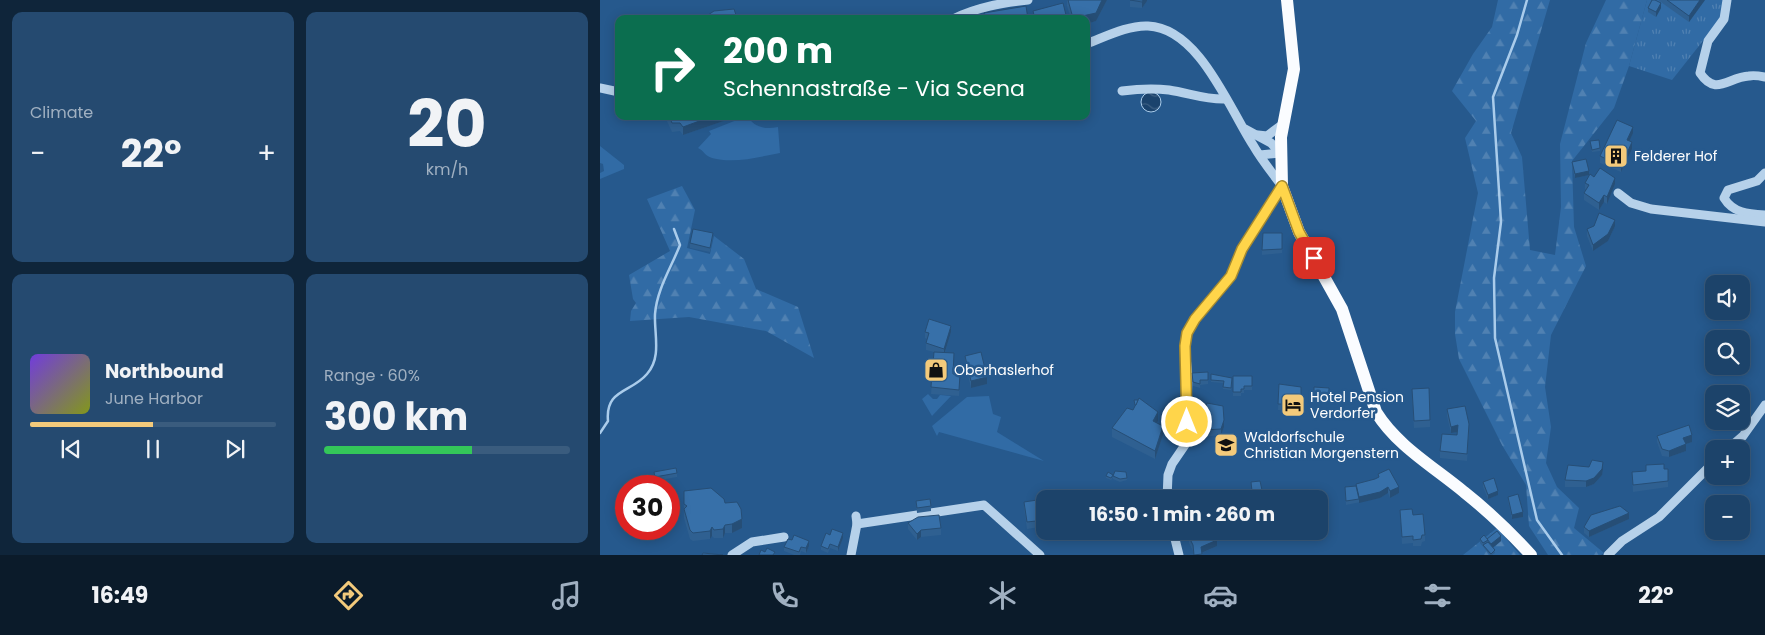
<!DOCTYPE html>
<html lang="en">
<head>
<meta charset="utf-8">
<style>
  body { margin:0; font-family:Poppins,sans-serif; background:#254a70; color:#f1f3f6; height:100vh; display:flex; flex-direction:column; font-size:19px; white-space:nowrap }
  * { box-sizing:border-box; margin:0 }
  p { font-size:16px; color:#a0b0c1 }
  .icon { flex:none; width:28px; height:28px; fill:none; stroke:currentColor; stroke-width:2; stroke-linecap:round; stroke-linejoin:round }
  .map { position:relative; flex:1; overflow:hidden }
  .drawer { display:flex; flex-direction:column; gap:12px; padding:12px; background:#0f253a; width:600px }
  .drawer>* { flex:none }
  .guide { position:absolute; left:15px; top:15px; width:475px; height:105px; border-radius:10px; box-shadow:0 2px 12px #0003,0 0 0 1px #3a5c7e; background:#0b6e4f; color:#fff; overflow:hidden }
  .buttons { position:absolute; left:1105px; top:275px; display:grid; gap:10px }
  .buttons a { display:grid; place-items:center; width:45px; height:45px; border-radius:10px; background:#1c436a; box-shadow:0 2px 12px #0003,0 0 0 1px #3a5c7e; font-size:25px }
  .speed { position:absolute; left:15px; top:475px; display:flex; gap:10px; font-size:25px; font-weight:700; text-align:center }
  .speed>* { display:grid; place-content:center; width:65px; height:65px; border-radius:50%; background:#1c436a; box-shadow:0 2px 12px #0003,0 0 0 1px #3a5c7e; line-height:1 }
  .speed .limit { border:8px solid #d22; background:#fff; color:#111 }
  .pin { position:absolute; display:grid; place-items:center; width:42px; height:42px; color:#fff; margin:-21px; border-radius:10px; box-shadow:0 2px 8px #0006 }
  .me { position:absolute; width:55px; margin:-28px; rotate:0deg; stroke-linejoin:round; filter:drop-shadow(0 0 4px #0008) }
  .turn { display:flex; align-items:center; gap:18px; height:105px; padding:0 25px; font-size:22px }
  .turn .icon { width:65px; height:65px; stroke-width:2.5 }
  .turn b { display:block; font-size:35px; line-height:42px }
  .big { font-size:38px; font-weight:700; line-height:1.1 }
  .drawer .card { flex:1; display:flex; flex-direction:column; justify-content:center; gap:8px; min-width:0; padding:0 18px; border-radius:10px; background:#254a70 }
  .drawer .dial { align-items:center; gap:0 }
  .dial b { font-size:65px; line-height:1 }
  .song { display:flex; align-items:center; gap:15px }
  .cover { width:60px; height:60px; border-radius:8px; background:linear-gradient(135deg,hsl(260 70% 55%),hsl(70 70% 35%)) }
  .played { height:5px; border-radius:2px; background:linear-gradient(90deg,#f3ca7b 50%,#3a5c7e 50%) }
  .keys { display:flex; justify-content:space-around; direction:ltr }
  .heat { display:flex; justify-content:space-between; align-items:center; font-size:28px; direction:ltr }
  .charge { height:8px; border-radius:4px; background:linear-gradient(90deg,#34c759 60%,#3a5c7e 0) }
  .drawer .tiles { flex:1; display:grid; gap:12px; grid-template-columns:repeat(2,1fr) }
  .trip { position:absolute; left:436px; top:490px; width:292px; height:50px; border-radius:10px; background:#1c436a; box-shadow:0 2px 12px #0003,0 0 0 1px #3a5c7e; font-weight:700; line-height:50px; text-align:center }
  .menu { display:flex; height:80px; justify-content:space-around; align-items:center; background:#0b1b2a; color:#a0b0c1 }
  .menu .icon { width:35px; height:35px }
  .menu .selected { color:#f3ca7b }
  .menu b { font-size:22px; color:#f1f3f6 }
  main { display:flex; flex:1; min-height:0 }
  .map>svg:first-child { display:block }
  .green { fill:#316ba5 }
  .forest { fill:url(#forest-firs) }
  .park { fill:url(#park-tufts) }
  .water { fill:url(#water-waves); stroke:#aacceb }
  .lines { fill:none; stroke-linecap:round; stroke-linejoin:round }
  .stream { stroke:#aacceb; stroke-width:2.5 }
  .minor { stroke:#b6d1ea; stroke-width:9 }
  .major { stroke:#fafcff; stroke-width:12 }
  .wall { fill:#2f6091 }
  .shaded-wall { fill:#264e76 }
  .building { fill:#3770a9; stroke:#264e76 }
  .route-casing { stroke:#a68a30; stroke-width:12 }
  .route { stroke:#ffd54a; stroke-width:9 }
  .labels { text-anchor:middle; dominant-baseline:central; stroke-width:5; stroke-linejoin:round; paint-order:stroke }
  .poi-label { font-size:14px; fill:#fff; stroke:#26598d; text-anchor:start }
</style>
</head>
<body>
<main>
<section class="drawer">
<div class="tiles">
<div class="card"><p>Climate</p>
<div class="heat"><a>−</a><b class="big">22°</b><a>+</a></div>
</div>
<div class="card dial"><b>20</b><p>km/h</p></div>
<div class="card">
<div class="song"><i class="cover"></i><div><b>Northbound</b><p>June Harbor</p></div></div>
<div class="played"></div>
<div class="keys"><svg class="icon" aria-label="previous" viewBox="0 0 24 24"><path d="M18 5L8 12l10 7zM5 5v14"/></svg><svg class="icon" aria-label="pause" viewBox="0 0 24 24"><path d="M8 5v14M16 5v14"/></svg><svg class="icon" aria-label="next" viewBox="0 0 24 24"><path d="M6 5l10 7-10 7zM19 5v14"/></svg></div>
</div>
<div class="card"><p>Range · 60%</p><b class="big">300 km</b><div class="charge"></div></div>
</div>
</section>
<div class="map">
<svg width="1165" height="555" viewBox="0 0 1165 555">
  <defs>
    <pattern id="forest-firs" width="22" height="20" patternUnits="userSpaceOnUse" patternTransform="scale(1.25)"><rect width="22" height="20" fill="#316ba5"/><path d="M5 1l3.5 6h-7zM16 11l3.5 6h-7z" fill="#5081b2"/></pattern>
    <pattern id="park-tufts" width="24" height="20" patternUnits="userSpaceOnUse" patternTransform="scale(1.25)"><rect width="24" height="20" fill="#316ba5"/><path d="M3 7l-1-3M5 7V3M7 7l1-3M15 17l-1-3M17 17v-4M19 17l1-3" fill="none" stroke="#5081b2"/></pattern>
    <pattern id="water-waves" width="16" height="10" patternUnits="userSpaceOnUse" patternTransform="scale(1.25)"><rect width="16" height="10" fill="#1b436d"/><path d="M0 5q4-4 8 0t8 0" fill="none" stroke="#3d5f83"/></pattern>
  </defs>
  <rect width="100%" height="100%" fill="#26598d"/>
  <g class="green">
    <path d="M147,116c7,11 18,14 31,11l2,26c-22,4 -46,11 -68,5 -9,-3 -7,-7 -14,-10l13,-14 -2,-3z"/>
    <polygon points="0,146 24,165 24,169 0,179 0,173 4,171 3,164 0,163"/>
    <polygon points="328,394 333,399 337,399 340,395 351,396 332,416 322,399"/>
    <polygon points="389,396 393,414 401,417 397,432 444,461 339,432 337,436 332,426 367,397"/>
  </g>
  <g class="forest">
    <polygon points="898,0 950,0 911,133 922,157 930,250 955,255 961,207 960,144 986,43 1006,0 1047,0 1029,66 1014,108 972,161 974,227 986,266 951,335 945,387 951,427 946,463 957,487 979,508 974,528 1004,553 1001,555 948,555 929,526 926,485 902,445 859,359 855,334 855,312 878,193 865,138 876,121 852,91 873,54 892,27"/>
    <polygon points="82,186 95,210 87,248 110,254 114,236 144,259 156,289 198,307 214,358 166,331 89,317 30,321 31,311 36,303 33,299 29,275 70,251 47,199"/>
    <polygon points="897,528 920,555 863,555"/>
  </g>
  <polygon class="park" points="1047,0 1123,0 1121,18 1072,80 1029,66"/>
  <circle class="water" cx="551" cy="102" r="10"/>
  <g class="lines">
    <g class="stream">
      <polyline points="927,0 917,35 893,97 901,222 894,278 895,338 937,520 962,555"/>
      <path d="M0,433l8,-12c-3,-32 23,-28 39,-47 15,-17 7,-40 8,-60 2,-25 16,-46 25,-69l-6,-16"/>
    </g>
    <g class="minor">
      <path d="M1127,0l-3,19 -16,22 -8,32c16,24 28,4 49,3 5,-1 11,0 16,1"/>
      <path d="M353,19c24,-12 49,-16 75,-19"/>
      <path d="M486,44c19,-7 42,-19 62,-18 51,2 81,82 105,119 8,14 19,28 29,41l-40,63 -11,27 -36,43 -8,14 -2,13 3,31 -2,57 -1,11 -13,19 -4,11 -1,24"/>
      <polyline points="0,88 19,92"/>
      <path d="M522,91c15,-2 31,-3 47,-1 20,3 37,10 57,9"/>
      <polyline points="645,129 671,143 680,153 660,155"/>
      <polyline points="658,135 667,136 683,124"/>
      <path d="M1165,173l-8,8 -29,9 -4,8c9,15 24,16 41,17"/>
      <polyline points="1018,193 1031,203 1051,209 1165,222"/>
      <polyline points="1128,449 1143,436 1165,405"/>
      <polyline points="257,524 384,505 440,555"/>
      <polyline points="573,531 579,555"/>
      <polyline points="132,555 152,542 184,537"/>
      <polyline points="251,555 257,524 256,516"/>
      <polyline points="1008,555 1022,541 1059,517 1114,462"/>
    </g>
    <path class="major" d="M687,0l7,69 -13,68 1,49 17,46 43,77 34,103c21,34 58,55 88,80 24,19 46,40 67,63"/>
  </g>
  <g class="wall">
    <polygon points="467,0 507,0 496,21 486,24 486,19 471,19 467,6"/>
    <polygon points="530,0 547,0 547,1 542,8 530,7"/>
    <polygon points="1058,0 1105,0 1089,22"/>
    <polygon points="1048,8 1061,8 1056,17 1048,12"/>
    <polygon points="66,116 138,116 83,135 80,131 72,132 66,119"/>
    <polygon points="1033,133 1029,141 1032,149 1021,172 1000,163 1000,156"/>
    <polygon points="990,141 1000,148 1000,151 992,152"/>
    <polygon points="972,162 989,175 975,178 972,167"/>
    <polygon points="994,177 1015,184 1007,204 1004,202 999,210 984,200 984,193 986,190 985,189 985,183"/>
    <polygon points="1015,226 1008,241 993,251 987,236 987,229"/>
    <polygon points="682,233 682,253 662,255 662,250"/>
    <polygon points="113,237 110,252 90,248 90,243"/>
    <polygon points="325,332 351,332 345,353 353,374 360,381 359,396 331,394 334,352 326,350 326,343 327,339 325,338"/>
    <polygon points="365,356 387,384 371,388 365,362"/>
    <polygon points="608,372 608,384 600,385 600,388 593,386 592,373"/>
    <polygon points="611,374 632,378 631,390 623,389 623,383 611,382"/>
    <polygon points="633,376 652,376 652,390 644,390 644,393 641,393 641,396 633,396"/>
    <polygon points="679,384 701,387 701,411 678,410"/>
    <polygon points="714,387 729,388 729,398 714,398"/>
    <polygon points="812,395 830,420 830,427 814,428"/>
    <polygon points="1106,399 1125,421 1125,424 1113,428 1106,406"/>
    <polygon points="534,400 558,421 557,423 563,435 555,459 512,437 512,428 533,410 535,407"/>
    <polygon points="604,406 624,427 621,435 603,437"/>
    <polygon points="847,409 869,431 867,461 840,458 840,451 857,435 857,432 851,433 847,416"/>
    <polygon points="1057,436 1092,442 1086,444 1086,451 1069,457 1062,456 1057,442"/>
    <polygon points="1003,469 1002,475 994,484 986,487 965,487 965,480"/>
    <polygon points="1064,469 1068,481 1068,487 1033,492 1032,472"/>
    <polygon points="54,472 77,473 77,477 55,481"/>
    <polygon points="526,472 527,480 520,482 513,479 513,476"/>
    <polygon points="778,474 799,493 790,498 788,493 780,498 746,505 745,487 756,486 775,479 778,478"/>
    <polygon points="506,476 513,477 511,480 506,478"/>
    <polygon points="660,481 662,492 652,493 651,482"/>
    <polygon points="883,482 898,495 888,499 883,487"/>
    <polygon points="84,491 125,503 142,528 132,533 125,533 123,538 114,538 112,536 110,539 93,541 90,539 84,518"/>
    <polygon points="908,497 923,517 912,519 908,501"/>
    <polygon points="316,501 331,506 331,511 317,513"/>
    <polygon points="424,502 445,507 445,526 427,529 424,508"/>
    <polygon points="800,510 813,515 825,535 825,541 822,542 821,546 813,546 813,543 802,544"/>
    <polygon points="1029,519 989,537 984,533 984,527"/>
    <polygon points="308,523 341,528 341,535 321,537 317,540 308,529"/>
    <polygon points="613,533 617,535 617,546 602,553 602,555 594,555 593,551 589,543 589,537"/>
    <polygon points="230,535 243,538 238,551 230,548 228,553 221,550 221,546"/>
    <polygon points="880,539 887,539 901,541 893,548 895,553 892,555 890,555 880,543"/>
    <polygon points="209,546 206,553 201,551 200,555 194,555 184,551 184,547"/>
  </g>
  <g class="shaded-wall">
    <polygon points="502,0 507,0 496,21 486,24 486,19 473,19"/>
    <polygon points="543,0 547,0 547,1 542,8 542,2"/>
    <polygon points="1100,0 1105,0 1089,22 1089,16"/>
    <polygon points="1061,3 1061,8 1056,17 1056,12"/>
    <polygon points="136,15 136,19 132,19 132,17"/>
    <polygon points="113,116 138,116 83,135 83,127"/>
    <polygon points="1033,127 1033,133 1027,146 1027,140"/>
    <polygon points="1032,142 1032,149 1021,172 1021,166"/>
    <polygon points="989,171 989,175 975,178 975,174"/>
    <polygon points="1015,178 1015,184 1007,204 1007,197"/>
    <polygon points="1004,195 1004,202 999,210 999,203"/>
    <polygon points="1015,220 1015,226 1008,241 993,251 993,245"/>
    <polygon points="351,326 351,332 344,355 344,349"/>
    <polygon points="387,377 387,384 371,388 371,381"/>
    <polygon points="558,412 558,421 553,429 553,421"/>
    <polygon points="624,420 624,427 621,435 621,429"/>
    <polygon points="1113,421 1125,421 1125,424 1113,428"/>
    <polygon points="858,425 858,432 851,433 851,427"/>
    <polygon points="563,426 563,435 555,459 555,451"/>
    <polygon points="1092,435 1092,442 1083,445 1083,438"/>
    <polygon points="1086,444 1086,451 1069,457 1069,451"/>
    <polygon points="1003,462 1003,469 1002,475 994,484 986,487 986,481"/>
    <polygon points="788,487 788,493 780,498 759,503 759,497"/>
    <polygon points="799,487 799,493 790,498 790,491"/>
    <polygon points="898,491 898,495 888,499 888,495"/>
    <polygon points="923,512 923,517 912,519 912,515"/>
    <polygon points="1029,513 1029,519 989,537 989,531"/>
    <polygon points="142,519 142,528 132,533 132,524"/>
    <polygon points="125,525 125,533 123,538 123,529"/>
    <polygon points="112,527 112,536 110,539 110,531"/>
    <polygon points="321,530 321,537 317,540 317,534"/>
    <polygon points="243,533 243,538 238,551 238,547"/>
    <polygon points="617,535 617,546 601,553 601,547"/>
    <polygon points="901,536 901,541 891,549 891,544"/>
    <polygon points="209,541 209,546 206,553 206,548"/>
  </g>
  <g class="building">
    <polygon points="468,0 502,0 496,13 473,18"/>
    <polygon points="530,0 543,0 542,2"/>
    <polygon points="1052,0 1055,0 1061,3 1056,12 1048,8"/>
    <polygon points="1067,0 1100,0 1089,16"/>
    <polygon points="463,3 467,19 435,19 433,11"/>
    <polygon points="426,6 428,19 385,19 384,13"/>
    <polygon points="134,9 136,15 132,17 132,19 102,19 114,11"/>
    <polygon points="69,116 113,116 83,127 80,123 72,123"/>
    <polygon points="1017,120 1033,127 1027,140 1032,142 1021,166 1000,156"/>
    <polygon points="999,140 1000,148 992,150 990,141"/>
    <polygon points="986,159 989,171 975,174 972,162"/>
    <polygon points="1000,168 1015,178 1007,197 1004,195 999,203 984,193 989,185 985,183 990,174 994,177"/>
    <polygon points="999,213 1015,220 1008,234 993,245 987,229 994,226"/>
    <polygon points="93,229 113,233 110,248 90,243"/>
    <polygon points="663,233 682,233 682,249 662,250"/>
    <polygon points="329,319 351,326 344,349 326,343 329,333 325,332"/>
    <polygon points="334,352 354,353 353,374 360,374 359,390 331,387"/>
    <polygon points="381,352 387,377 371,381 365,356"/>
    <polygon points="608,372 608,380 600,380 600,384 593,382 592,373"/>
    <polygon points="611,374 632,378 631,388 623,387 624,381 611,380"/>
    <polygon points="633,376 652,376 652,386 644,386 644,389 641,389 641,392 633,392"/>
    <polygon points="679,384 701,387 701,404 678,404"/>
    <polygon points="714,387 729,388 729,394 714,394"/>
    <polygon points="829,388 830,420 814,421 812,389"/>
    <polygon points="1138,389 1140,394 1123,394"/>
    <polygon points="1114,397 1114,421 1113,421 1106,399"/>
    <polygon points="539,398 558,412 553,421 563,426 555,451 512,428 527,408 533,410"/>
    <polygon points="534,400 538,400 536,405 535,405"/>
    <polygon points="607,403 623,406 624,420 621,429 603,430 604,406 606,406"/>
    <polygon points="865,406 869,424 867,454 840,451 842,434 857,435 858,425 851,427 847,409"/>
    <polygon points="1089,425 1092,435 1083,438 1086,444 1069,451 1062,449 1057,436"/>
    <polygon points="992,460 1003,462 1002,469 994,478 986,481 965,480 968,465 989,467"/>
    <polygon points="1064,464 1064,469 1068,469 1068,481 1033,485 1032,472 1046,471 1046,465"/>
    <polygon points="76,468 77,473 55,477 54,472"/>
    <polygon points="789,469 799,487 790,491 788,487 780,492 759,497 756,484 775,479 779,477 778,474"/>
    <polygon points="515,471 526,472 527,478 520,479 513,476"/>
    <polygon points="508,472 513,475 511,478 506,476"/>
    <polygon points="894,478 898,491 888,495 883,482"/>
    <polygon points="660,481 662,490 652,491 651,482"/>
    <polygon points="756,486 759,499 746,501 745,487"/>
    <polygon points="111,488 124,499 125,503 137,502 141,509 142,519 132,524 125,525 123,529 114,530 112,527 110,531 93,533 90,530 84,509 87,506 84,504 84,491"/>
    <polygon points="918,494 923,512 912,515 908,497"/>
    <polygon points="330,499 331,506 317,508 316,501"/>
    <polygon points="444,499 445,507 445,520 427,522 424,502"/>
    <polygon points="1020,506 1029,513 989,531 984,527 991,515"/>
    <polygon points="812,509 813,515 823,514 825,535 822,535 821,539 813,540 813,536 802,537 800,510"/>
    <polygon points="339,515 341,528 321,530 317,534 308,523 318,517"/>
    <polygon points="232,529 243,533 238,547 230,544 228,549 221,546 226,533 230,535"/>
    <polygon points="599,531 612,531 613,533 615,532 617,535 615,536 617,540 601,547 602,554 594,555 593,545 589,537"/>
    <polygon points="897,531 901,536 891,544 887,539"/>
    <polygon points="194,535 209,541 206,548 201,547 199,552 184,547 188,539 192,540"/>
    <polygon points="884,535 888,540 883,543 880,539"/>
    <polygon points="888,542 895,550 891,554 883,545"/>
    <polygon points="167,548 175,552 173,555 159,555 161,550 165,552"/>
    <polygon points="103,553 123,555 102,555"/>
  </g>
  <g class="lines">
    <g class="route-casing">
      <polyline id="route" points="587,422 585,346 587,333 595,319 631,276 642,249 682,186 699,232 714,258"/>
    </g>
    <use href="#route" class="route"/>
  </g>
  <defs>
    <g id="building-square" transform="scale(1.25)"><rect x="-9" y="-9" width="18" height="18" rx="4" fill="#f3ca7b" stroke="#26598d"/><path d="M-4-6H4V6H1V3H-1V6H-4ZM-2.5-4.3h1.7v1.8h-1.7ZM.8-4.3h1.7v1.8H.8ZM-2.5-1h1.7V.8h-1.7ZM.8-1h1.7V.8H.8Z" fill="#111"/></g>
    <g id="shop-square" transform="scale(1.25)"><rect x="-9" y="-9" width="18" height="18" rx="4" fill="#f3ca7b" stroke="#26598d"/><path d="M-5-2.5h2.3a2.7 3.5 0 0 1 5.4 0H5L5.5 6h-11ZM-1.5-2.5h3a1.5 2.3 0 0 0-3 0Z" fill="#111"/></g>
    <g id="hotel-square" transform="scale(1.25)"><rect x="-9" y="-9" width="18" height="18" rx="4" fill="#f3ca7b" stroke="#26598d"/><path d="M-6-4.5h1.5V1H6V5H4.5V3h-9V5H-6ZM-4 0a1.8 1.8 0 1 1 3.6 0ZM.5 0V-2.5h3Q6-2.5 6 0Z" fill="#111"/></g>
    <g id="school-square" transform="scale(1.25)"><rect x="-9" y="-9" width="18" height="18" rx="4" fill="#f3ca7b" stroke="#26598d"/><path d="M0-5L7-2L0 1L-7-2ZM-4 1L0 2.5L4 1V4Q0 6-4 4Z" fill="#111"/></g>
  </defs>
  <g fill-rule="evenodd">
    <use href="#building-square" x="1016" y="156"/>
    <use href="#shop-square" x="336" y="370"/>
    <use href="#hotel-square" x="693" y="405"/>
    <use href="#school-square" x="626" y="445"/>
  </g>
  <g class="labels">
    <g class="poi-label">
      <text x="1034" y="156">Felderer Hof</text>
      <text x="354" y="370">Oberhaslerhof</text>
      <text x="710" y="397">Hotel Pension<tspan x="710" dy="16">Verdorfer</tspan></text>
      <text x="644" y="437">Waldorfschule<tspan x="644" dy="16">Christian Morgenstern</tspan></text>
    </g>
  </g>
</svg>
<div class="buttons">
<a><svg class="icon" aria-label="sound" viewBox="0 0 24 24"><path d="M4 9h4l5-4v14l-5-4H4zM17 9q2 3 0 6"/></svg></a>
<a><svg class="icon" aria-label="search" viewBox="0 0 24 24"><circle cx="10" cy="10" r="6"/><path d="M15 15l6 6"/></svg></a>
<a><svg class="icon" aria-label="layers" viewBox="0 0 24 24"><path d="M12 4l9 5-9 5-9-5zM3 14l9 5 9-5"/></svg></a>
<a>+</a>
<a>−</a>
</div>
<div class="speed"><div class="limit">30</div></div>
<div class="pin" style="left:714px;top:258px;background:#d93025"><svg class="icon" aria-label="arrive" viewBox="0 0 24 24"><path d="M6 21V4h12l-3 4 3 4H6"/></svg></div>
<svg class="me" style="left:587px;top:422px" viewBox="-20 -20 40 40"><circle r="17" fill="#ffd54a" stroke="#fff" stroke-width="3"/><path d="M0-11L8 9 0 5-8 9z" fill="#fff"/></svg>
<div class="trip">16:50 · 1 min · 260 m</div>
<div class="guide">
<div class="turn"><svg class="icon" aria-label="right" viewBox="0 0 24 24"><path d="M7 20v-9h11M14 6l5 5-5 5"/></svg><div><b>200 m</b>Schennastraße - Via Scena</div></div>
</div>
</div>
</main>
<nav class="menu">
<b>16:49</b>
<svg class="icon selected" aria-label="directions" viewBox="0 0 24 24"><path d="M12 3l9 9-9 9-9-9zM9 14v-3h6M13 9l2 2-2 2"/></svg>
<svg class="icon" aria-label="music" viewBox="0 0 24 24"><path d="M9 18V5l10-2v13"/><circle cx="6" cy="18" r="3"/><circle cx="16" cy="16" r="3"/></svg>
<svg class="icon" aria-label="phone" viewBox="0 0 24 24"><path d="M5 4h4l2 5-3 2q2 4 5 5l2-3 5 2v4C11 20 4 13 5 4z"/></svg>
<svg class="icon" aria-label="climate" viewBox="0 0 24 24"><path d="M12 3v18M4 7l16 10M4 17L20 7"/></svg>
<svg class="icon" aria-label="car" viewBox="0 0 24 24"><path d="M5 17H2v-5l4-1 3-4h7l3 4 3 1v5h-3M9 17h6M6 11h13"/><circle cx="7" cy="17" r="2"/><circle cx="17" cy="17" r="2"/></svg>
<svg class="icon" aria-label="filters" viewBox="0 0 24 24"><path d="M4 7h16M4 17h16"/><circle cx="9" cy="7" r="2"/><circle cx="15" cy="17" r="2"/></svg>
<b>22°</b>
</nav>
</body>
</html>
